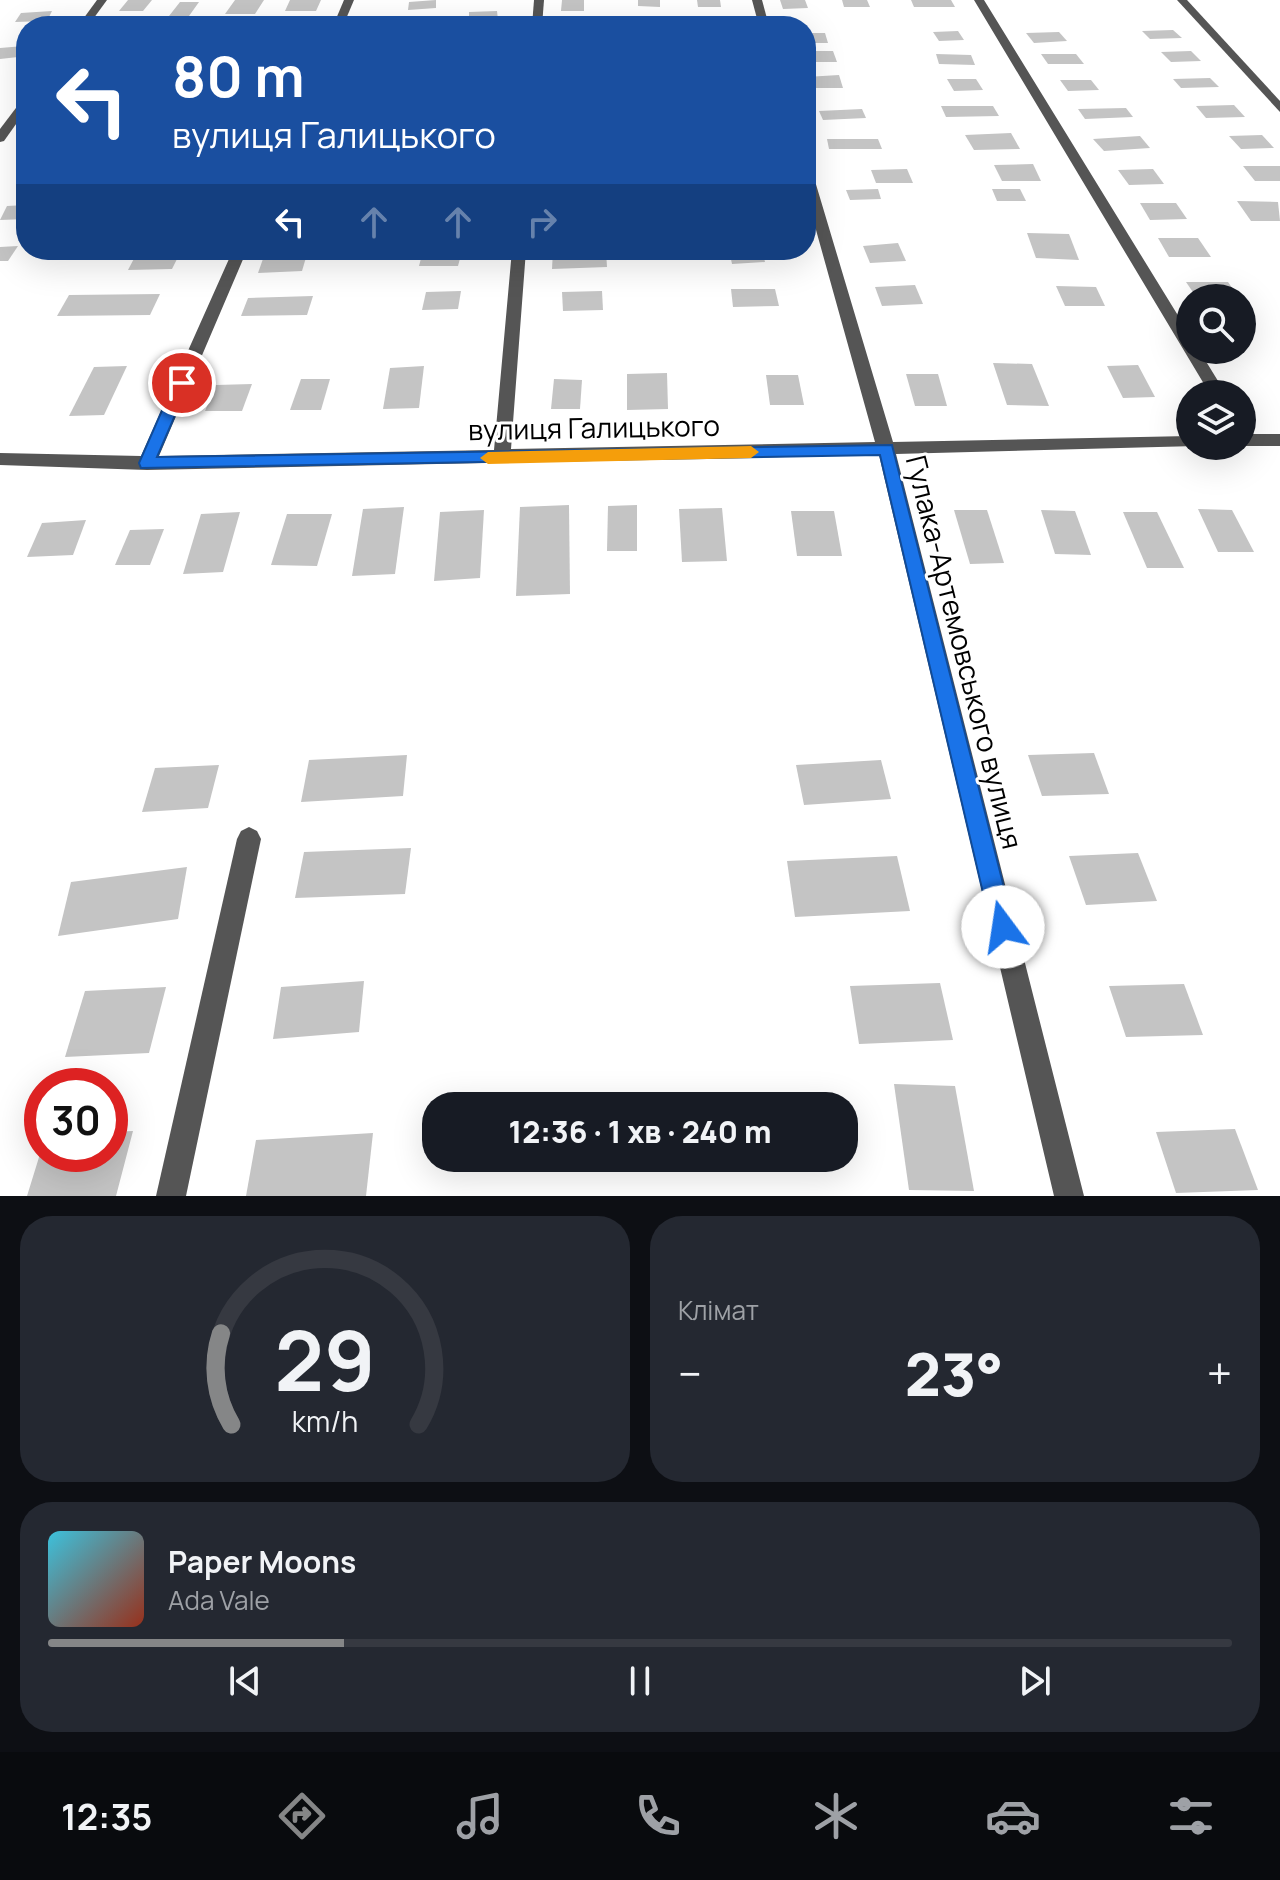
<!DOCTYPE html>
<html lang="uk">
<head>
<meta charset="utf-8">
<style>
  body { margin:0; font-family:Manrope,sans-serif; background:#242831; color:#f1f3f6; height:100vh; display:flex; flex-direction:column; font-size:30px; white-space:nowrap }
  * { box-sizing:border-box; margin:0 }
  p { font-size:26px; color:#9ea1a6 }
  .icon { flex:none; width:44px; height:44px; fill:none; stroke:currentColor; stroke-width:2; stroke-linecap:round; stroke-linejoin:round }
  .map { position:relative; height:1196px; overflow:hidden }
  .details { display:flex; flex-direction:column; gap:20px; padding:20px; background:#0d0f14; flex:1 }
  .details>* { flex:none }
  .hud { position:absolute; left:16px; top:16px; width:800px; height:244px; border-radius:32px; box-shadow:0 8px 32px #0002; background:#1a4fa0; color:#fff; overflow:hidden }
  .controls { position:absolute; left:1176px; top:284px; display:grid; gap:16px }
  .controls a { display:grid; place-items:center; width:80px; height:80px; border-radius:50%; background:#171b24; box-shadow:0 8px 32px #0002; font-size:40px }
  .speed { position:absolute; left:24px; top:1068px; display:flex; gap:16px; font-size:40px; font-weight:700; text-align:center }
  .speed>* { display:grid; place-content:center; width:104px; height:104px; border-radius:50%; background:#171b24; box-shadow:0 8px 32px #0002; line-height:1 }
  .speed .limit { border:12px solid #d22; background:#fff; color:#111 }
  .pin { position:absolute; display:grid; place-items:center; width:68px; height:68px; color:#fff; margin:-34px; border:4px solid #fff; border-radius:50%; box-shadow:0 2px 8px #0007 }
  .me { position:absolute; width:88px; margin:-44px; rotate:346deg; stroke-linejoin:round; filter:drop-shadow(0 0 6px #0008) }
  .turn { display:flex; align-items:center; gap:28px; height:168px; padding:0 24px; font-size:36px }
  .turn .icon { width:104px; height:104px; stroke-width:2.5 }
  .turn b { display:block; font-size:56px; line-height:68px }
  .lanes { display:flex; align-items:center; height:76px; padding:0 24px; background:#0003; justify-content:center; gap:40px; direction:ltr }
  .lanes .off { opacity:.35 }
  .big { font-size:60px; font-weight:800; line-height:1.1 }
  .details .tile { flex:1; display:flex; flex-direction:column; justify-content:center; gap:12px; min-width:0; padding:0 28px; border-radius:32px; background:#242831 }
  .details .dial { align-items:center; gap:0 }
  .dial svg { height:208px; overflow:visible; fill:none; stroke:#363941; stroke-width:7; stroke-linecap:round; text-anchor:middle }
  .dial text { fill:#f1f3f6; stroke:none }
  .song { display:flex; align-items:center; gap:24px }
  .cover { width:96px; height:96px; border-radius:12px; background:linear-gradient(135deg,hsl(190 70% 55%),hsl(10 70% 35%)) }
  .played { height:8px; border-radius:4px; background:linear-gradient(90deg,#858687 25%,#363941 25%) }
  .keys { display:flex; justify-content:space-around; direction:ltr }
  .heat { display:flex; justify-content:space-between; align-items:center; font-size:44px; direction:ltr }
  .details .tiles { flex:1; display:grid; gap:20px; grid-template-columns:1fr 1fr }
  .tile:last-child { grid-column:span 2 }
  .trip { position:absolute; left:422px; top:1092px; width:436px; height:80px; border-radius:32px; background:#171b24; box-shadow:0 8px 32px #0002; font-weight:800; line-height:80px; text-align:center }
  .menu { display:flex; height:128px; justify-content:space-around; align-items:center; background:#090b0e; color:#9ea1a6 }
  .menu .icon { width:56px; height:56px }
  .menu .current { color:#858687 }
  .menu b { font-size:36px; color:#f1f3f6 }
  .map>svg:first-child { display:block }
  .building { fill:#c4c4c4 }
  .lines { fill:none; stroke-linecap:round; stroke-linejoin:round }
  .minor { fill:#555; fill-rule:evenodd }
  .route { fill:#1a73e8; stroke:#114b97; stroke-width:2 }
  .slow { fill:#f59e0b }
  .labels { text-anchor:middle; dominant-baseline:central; stroke-width:6; stroke-linejoin:round; paint-order:stroke }
  .street-label { font-size:28px; fill:#000; stroke:#fff }
</style>
</head>
<body>
<div class="map">
<svg width="1280" height="1196" viewBox="0 0 1280 1196">
  <rect width="100%" height="100%" fill="#fff"/>
  <g class="building">
    <polygon points="128,0 152,0 143,11 119,11"/>
    <polygon points="235,0 264,0 255,14 225,14"/>
    <polygon points="290,0 321,0 316,11 285,11"/>
    <polygon points="436,0 436,8 408,10 409,2"/>
    <polygon points="562,0 584,0 584,11 561,11"/>
    <polygon points="638,0 660,0 660,7 638,6"/>
    <polygon points="697,0 720,0 721,7 698,7"/>
    <polygon points="780,0 805,0 808,8 783,9"/>
    <polygon points="842,0 867,0 870,7 844,7"/>
    <polygon points="911,0 951,0 955,7 914,7"/>
    <polygon points="180,2 199,2 189,16 169,16"/>
    <polygon points="52,11 47,21 15,22 21,13"/>
    <polygon points="497,11 498,20 469,21 469,12"/>
    <polygon points="1173,30 1182,38 1150,39 1142,31"/>
    <polygon points="958,31 964,40 939,41 933,32"/>
    <polygon points="1059,32 1067,41 1034,43 1026,33"/>
    <polygon points="806,33 825,33 828,43 806,43"/>
    <polygon points="24,46 18,57 0,59 0,48"/>
    <polygon points="806,51 833,51 837,62 806,62"/>
    <polygon points="1191,51 1201,61 1171,62 1161,52"/>
    <polygon points="936,54 971,55 975,65 939,64"/>
    <polygon points="1041,54 1076,54 1084,64 1048,64"/>
    <polygon points="839,75 843,88 809,88 806,77"/>
    <polygon points="1210,78 1219,87 1181,88 1173,79"/>
    <polygon points="947,79 976,79 983,90 954,91"/>
    <polygon points="1060,80 1091,80 1099,90 1068,91"/>
    <polygon points="1234,105 1245,117 1206,118 1196,106"/>
    <polygon points="941,106 993,106 999,116 946,117"/>
    <polygon points="1126,108 1133,117 1085,119 1078,109"/>
    <polygon points="862,109 866,118 823,120 819,111"/>
    <polygon points="1011,133 1020,149 974,150 965,135"/>
    <polygon points="1262,135 1274,148 1241,149 1229,136"/>
    <polygon points="1140,136 1150,148 1104,151 1093,139"/>
    <polygon points="827,139 878,139 882,149 829,149"/>
    <polygon points="1033,164 1041,181 1002,181 994,165"/>
    <polygon points="1243,166 1280,166 1280,181 1255,181"/>
    <polygon points="907,169 913,183 876,183 871,170"/>
    <polygon points="1153,169 1164,184 1129,185 1118,170"/>
    <polygon points="878,189 881,199 850,200 846,190"/>
    <polygon points="992,189 1020,189 1026,201 997,201"/>
    <polygon points="1237,201 1278,202 1280,221 1251,221"/>
    <polygon points="1140,203 1176,203 1187,219 1150,220"/>
    <polygon points="26,205 26,219 0,220 7,206"/>
    <polygon points="1027,233 1069,234 1079,260 1036,258"/>
    <polygon points="1158,238 1198,238 1211,257 1169,257"/>
    <polygon points="898,243 906,261 870,263 863,246"/>
    <polygon points="18,246 8,261 0,261 0,247"/>
    <polygon points="606,250 607,267 552,269 553,251"/>
    <polygon points="729,250 762,250 765,262 732,264"/>
    <polygon points="138,251 181,251 172,269 128,270"/>
    <polygon points="423,251 462,251 458,266 419,266"/>
    <polygon points="307,254 302,271 258,273 264,256"/>
    <polygon points="1186,282 1228,282 1239,298 1197,298"/>
    <polygon points="915,285 923,304 882,306 875,287"/>
    <polygon points="1056,286 1096,287 1105,306 1065,306"/>
    <polygon points="731,289 775,289 779,306 733,307"/>
    <polygon points="461,291 458,309 422,310 426,292"/>
    <polygon points="602,291 603,310 563,311 562,292"/>
    <polygon points="160,294 150,315 57,316 69,295"/>
    <polygon points="313,296 307,315 241,316 248,298"/>
    <polygon points="993,363 1032,364 1049,406 1007,405"/>
    <polygon points="1138,365 1155,397 1123,398 1107,366"/>
    <polygon points="127,366 104,415 69,416 94,367"/>
    <polygon points="424,366 419,408 383,409 390,368"/>
    <polygon points="667,373 668,409 627,410 627,374"/>
    <polygon points="906,374 938,374 947,406 915,406"/>
    <polygon points="766,375 798,375 804,405 770,405"/>
    <polygon points="301,379 330,379 321,410 290,410"/>
    <polygon points="554,379 582,380 580,409 551,409"/>
    <polygon points="252,384 242,411 205,411 216,385"/>
    <polygon points="569,505 570,594 516,596 520,507"/>
    <polygon points="637,505 637,551 607,551 608,506"/>
    <polygon points="404,507 395,574 352,576 363,509"/>
    <polygon points="722,508 727,561 682,562 679,509"/>
    <polygon points="1198,509 1232,510 1254,552 1218,552"/>
    <polygon points="484,510 480,578 434,581 440,512"/>
    <polygon points="954,510 987,510 1004,563 970,564"/>
    <polygon points="1041,510 1075,511 1091,555 1055,554"/>
    <polygon points="791,511 834,511 842,556 797,556"/>
    <polygon points="240,512 223,572 183,574 201,514"/>
    <polygon points="1123,512 1157,512 1184,568 1147,568"/>
    <polygon points="287,514 332,514 317,566 271,565"/>
    <polygon points="86,520 73,555 27,557 42,523"/>
    <polygon points="164,529 150,565 115,565 130,530"/>
    <polygon points="1094,753 1109,794 1042,796 1028,755"/>
    <polygon points="407,755 403,796 301,802 309,760"/>
    <polygon points="881,760 891,799 804,805 796,765"/>
    <polygon points="219,765 208,808 142,812 155,768"/>
    <polygon points="411,848 405,894 295,898 304,852"/>
    <polygon points="1138,853 1157,901 1086,905 1069,856"/>
    <polygon points="897,856 910,911 795,917 787,861"/>
    <polygon points="187,867 178,919 58,936 71,882"/>
    <polygon points="364,981 359,1032 273,1039 281,987"/>
    <polygon points="940,983 953,1040 859,1044 850,986"/>
    <polygon points="1184,984 1203,1035 1126,1037 1109,986"/>
    <polygon points="166,987 149,1053 65,1057 85,991"/>
    <polygon points="894,1084 955,1086 974,1191 909,1190"/>
    <polygon points="1235,1129 1258,1190 1176,1193 1156,1132"/>
    <polygon points="133,1131 116,1196 27,1196 40,1154 110,1154 110,1132"/>
    <polygon points="373,1133 366,1196 246,1196 256,1140"/>
  </g>
  <g class="lines">
    <g class="minor">
      <polygon points="97,0 107,0 88,26 78,26"/>
      <polygon points="344,0 354,0 343,26 333,26"/>
      <polygon points="534,0 544,0 542,26 532,26"/>
      <polygon points="752,0 762,0 769,26 759,26"/>
      <polygon points="974,0 984,0 1190,335 1190,350 1199,350 1226,394 1210,394"/>
      <polygon points="1177,0 1187,0 1280,101 1280,112"/>
      <polygon points="26,98 26,110 4,141 0,142 0,129 22,100"/>
      <polygon points="806,167 812,171 893,442 1190,436 1190,446 1196,446 896,454 1084,1196 1054,1196 879,455 147,470 0,465 0,453 141,456 233,250 247,250 159,456 494,450 512,250 526,250 511,449 875,442 806,194"/>
      <polygon points="1242,434 1280,434 1280,446 1241,446"/>
      <polygon points="249,827 257,831 261,839 186,1196 156,1196 237,839 241,831"/>
    </g>
  </g>
  <polygon class="route" points="182,378 189,383 157,457 892,445 1014,927 1011,935 1003,939 995,935 991,927 880,455 141,468 139,463 174,383"/>
  <polygon class="slow" points="751,446 759,452 751,458 488,464 480,458 488,452"/>
  <g class="labels">
    <g class="street-label">
      <text transform="translate(594 427) rotate(-1)">вулиця Галицького</text>
      <text transform="translate(965 652) rotate(76)">Гулака-Артемовського вулиця</text>
    </g>
  </g>
</svg>
<div class="controls">
<a><svg class="icon" aria-label="search" viewBox="0 0 24 24"><circle cx="10" cy="10" r="6"/><path d="M15 15l6 6"/></svg></a>
<a><svg class="icon" aria-label="layers" viewBox="0 0 24 24"><path d="M12 4l9 5-9 5-9-5zM3 14l9 5 9-5"/></svg></a>
</div>
<div class="speed"><div class="limit">30</div></div>
<div class="pin" style="left:182px;top:383px;background:#d93025"><svg class="icon" aria-label="arrive" viewBox="0 0 24 24"><path d="M6 21V4h12l-3 4 3 4H6"/></svg></div>
<svg class="me" style="left:1003px;top:927px" viewBox="-20 -20 40 40"><circle r="19" fill="#fff"/><path d="M0-13L10 11 0 6-10 11z" fill="#1a73e8"/></svg>
<div class="trip">12:36 · 1 хв · 240 m</div>
<div class="hud">
<div class="turn"><svg class="icon" aria-label="left" viewBox="0 0 24 24"><path d="M17 20v-9H6M10 6l-5 5 5 5"/></svg><div><b>80 m</b>вулиця Галицького</div></div>
<div class="lanes"><svg class="icon" aria-label="left" viewBox="0 0 24 24"><path d="M17 20v-9H6M10 6l-5 5 5 5"/></svg><svg class="icon off" aria-label="ahead" viewBox="0 0 24 24"><path d="M12 20V5M6 11l6-6 6 6"/></svg><svg class="icon off" aria-label="ahead" viewBox="0 0 24 24"><path d="M12 20V5M6 11l6-6 6 6"/></svg><svg class="icon off" aria-label="right" viewBox="0 0 24 24"><path d="M7 20v-9h11M14 6l5 5-5 5"/></svg></div>
</div>
</div>
<section class="details">
<div class="tiles">
<div class="tile dial"><svg viewBox="0 0 100 80">
<path d="M14 69A42 42 0 1 1 86 69"/>
<path d="M14 69A42 42 0 0 1 10 34" stroke="#858687"/>
<text x="50" y="56" font-size="32" font-weight="700">29</text>
<text x="50" y="72" font-size="11">km/h</text>
</svg></div>
<div class="tile"><p>Клімат</p>
<div class="heat"><a>−</a><b class="big">23°</b><a>+</a></div>
</div>
<div class="tile">
<div class="song"><i class="cover"></i><div><b>Paper Moons</b><p>Ada Vale</p></div></div>
<div class="played"></div>
<div class="keys"><svg class="icon" aria-label="previous" viewBox="0 0 24 24"><path d="M18 5L8 12l10 7zM5 5v14"/></svg><svg class="icon" aria-label="pause" viewBox="0 0 24 24"><path d="M8 5v14M16 5v14"/></svg><svg class="icon" aria-label="next" viewBox="0 0 24 24"><path d="M6 5l10 7-10 7zM19 5v14"/></svg></div>
</div>
</div>
</section>
<nav class="menu">
<b>12:35</b>
<svg class="icon current" aria-label="directions" viewBox="0 0 24 24"><path d="M12 3l9 9-9 9-9-9zM9 14v-3h6M13 9l2 2-2 2"/></svg>
<svg class="icon" aria-label="music" viewBox="0 0 24 24"><path d="M9 18V5l10-2v13"/><circle cx="6" cy="18" r="3"/><circle cx="16" cy="16" r="3"/></svg>
<svg class="icon" aria-label="phone" viewBox="0 0 24 24"><path d="M5 4h4l2 5-3 2q2 4 5 5l2-3 5 2v4C11 20 4 13 5 4z"/></svg>
<svg class="icon" aria-label="climate" viewBox="0 0 24 24"><path d="M12 3v18M4 7l16 10M4 17L20 7"/></svg>
<svg class="icon" aria-label="car" viewBox="0 0 24 24"><path d="M5 17H2v-5l4-1 3-4h7l3 4 3 1v5h-3M9 17h6M6 11h13"/><circle cx="7" cy="17" r="2"/><circle cx="17" cy="17" r="2"/></svg>
<svg class="icon" aria-label="filters" viewBox="0 0 24 24"><path d="M4 7h16M4 17h16"/><circle cx="9" cy="7" r="2"/><circle cx="15" cy="17" r="2"/></svg>
</nav>
</body>
</html>
